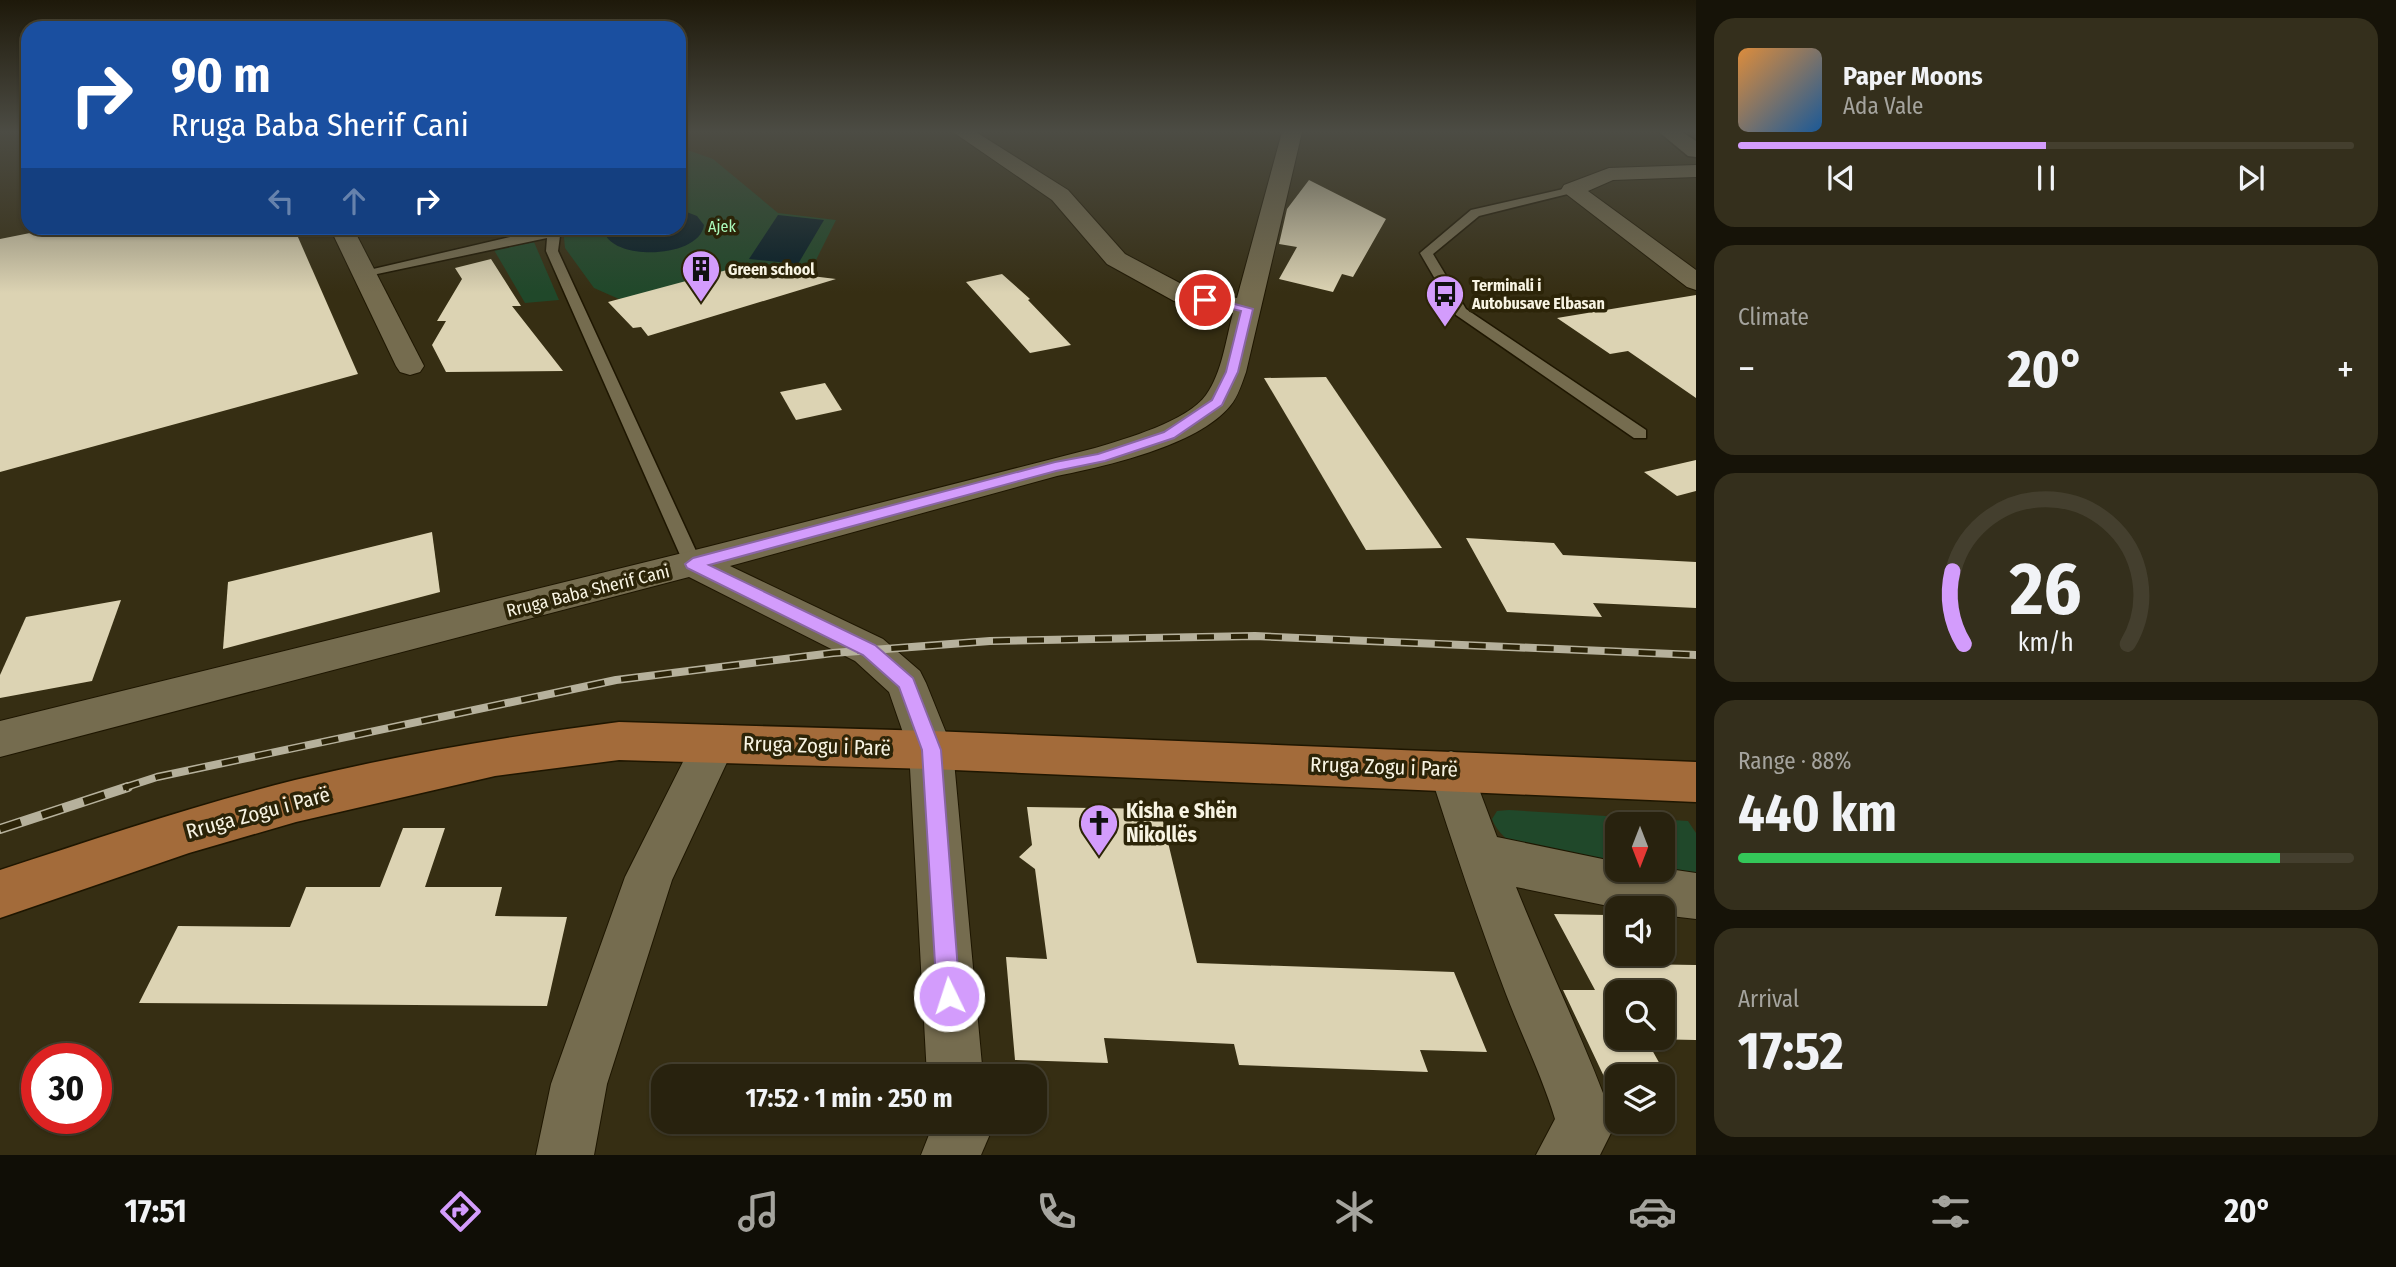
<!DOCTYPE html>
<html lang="en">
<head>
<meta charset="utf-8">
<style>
  body { margin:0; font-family:"Fira Sans Condensed",sans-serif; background:#342f1c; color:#f1f3f6; height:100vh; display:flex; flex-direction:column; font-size:26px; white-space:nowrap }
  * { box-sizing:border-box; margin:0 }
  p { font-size:23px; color:#a5a49e }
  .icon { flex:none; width:38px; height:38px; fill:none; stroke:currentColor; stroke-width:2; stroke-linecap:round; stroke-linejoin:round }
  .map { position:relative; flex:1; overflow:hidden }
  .side { display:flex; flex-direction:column; gap:18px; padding:18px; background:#161308; width:700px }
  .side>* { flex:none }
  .guide { position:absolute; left:21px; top:21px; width:665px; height:214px; border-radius:21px; box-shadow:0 2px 5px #0004,0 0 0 2px #443f2e; background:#1a4fa0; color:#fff; overflow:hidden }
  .needle { width:46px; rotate:180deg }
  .controls { position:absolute; left:1605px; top:812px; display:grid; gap:14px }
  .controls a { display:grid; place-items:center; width:70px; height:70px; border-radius:14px; background:#28220e; box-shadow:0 2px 5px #0004,0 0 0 2px #443f2e; font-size:35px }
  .speed { position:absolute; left:21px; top:1043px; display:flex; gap:14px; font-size:35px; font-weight:700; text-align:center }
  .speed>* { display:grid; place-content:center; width:91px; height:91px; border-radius:50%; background:#28220e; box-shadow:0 2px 5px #0004,0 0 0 2px #443f2e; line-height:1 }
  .speed .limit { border:10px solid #d22; background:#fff; color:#111 }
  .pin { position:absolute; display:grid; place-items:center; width:60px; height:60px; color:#fff; margin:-30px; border:4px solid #fff; border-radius:50%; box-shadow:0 2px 7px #0007 }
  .me { position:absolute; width:77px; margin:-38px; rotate:356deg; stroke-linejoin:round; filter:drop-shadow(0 0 5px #0008) }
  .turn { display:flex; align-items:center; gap:24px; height:147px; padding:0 35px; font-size:32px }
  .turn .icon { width:91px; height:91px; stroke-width:2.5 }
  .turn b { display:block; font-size:49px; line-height:60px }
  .lanes { display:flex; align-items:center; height:66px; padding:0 35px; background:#0003; justify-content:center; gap:35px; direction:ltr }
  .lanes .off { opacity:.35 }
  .big { font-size:52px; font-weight:700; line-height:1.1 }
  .side .card { flex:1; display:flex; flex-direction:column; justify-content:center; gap:10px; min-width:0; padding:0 24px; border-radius:21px; background:#342f1c }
  .side .dial { align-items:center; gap:0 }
  .dial svg { height:182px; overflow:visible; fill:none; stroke:#443f2e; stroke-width:7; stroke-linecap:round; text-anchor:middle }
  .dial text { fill:#f1f3f6; stroke:none }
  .song { display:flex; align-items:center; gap:21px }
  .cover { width:84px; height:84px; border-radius:10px; background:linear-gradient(135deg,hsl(30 70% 55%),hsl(210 70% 35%)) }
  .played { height:7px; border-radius:4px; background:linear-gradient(90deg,#d39cfc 50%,#443f2e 50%) }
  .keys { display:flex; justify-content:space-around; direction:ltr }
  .heat { display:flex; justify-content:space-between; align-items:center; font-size:38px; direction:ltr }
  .charge { height:10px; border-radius:5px; background:linear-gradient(90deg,#34c759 88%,#443f2e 0) }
  .trip { position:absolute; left:651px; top:1064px; width:396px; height:70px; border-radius:21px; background:#28220e; box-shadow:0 2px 5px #0004,0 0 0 2px #443f2e; font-weight:700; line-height:70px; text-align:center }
  .tabs { display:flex; height:112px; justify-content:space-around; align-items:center; background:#100e06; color:#a5a49e }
  .tabs .icon { width:49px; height:49px }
  .tabs .on { color:#d39cfc }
  .tabs b { font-size:32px; color:#f1f3f6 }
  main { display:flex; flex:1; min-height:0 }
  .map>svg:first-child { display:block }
  .green { fill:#20482a; fill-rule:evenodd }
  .water { fill:#061e28 }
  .building { fill:#dcd3b3; fill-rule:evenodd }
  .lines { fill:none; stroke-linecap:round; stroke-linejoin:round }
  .service-casing { stroke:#1e1600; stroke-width:3 }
  .minor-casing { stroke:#1e1600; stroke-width:2 }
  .secondary-casing { stroke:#1e1600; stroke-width:3 }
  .primary-casing { stroke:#1e1600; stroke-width:3 }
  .service { fill:#756c4f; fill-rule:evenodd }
  .minor { fill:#756c4f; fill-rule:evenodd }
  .secondary { fill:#756c4f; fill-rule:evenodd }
  .primary { fill:#a36b3a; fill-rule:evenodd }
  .rail-far1-casing { stroke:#b6b19c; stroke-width:8 }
  .rail-casing { stroke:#b6b19c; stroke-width:10 }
  .rail-far1 { stroke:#2c2408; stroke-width:5; stroke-dasharray:17; stroke-linecap:butt }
  .rail { stroke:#2c2408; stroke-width:7; stroke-dasharray:22; stroke-linecap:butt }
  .route { fill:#d39cfc; stroke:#8965a4; stroke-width:2 }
  .labels { text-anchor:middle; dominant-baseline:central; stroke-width:7; stroke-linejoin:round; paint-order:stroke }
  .far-park-label { font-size:16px; fill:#aafaba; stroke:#2c2408 }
  .far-poi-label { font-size:16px; font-weight:bold; fill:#f8f4e3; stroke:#2c2408; text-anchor:start }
  .street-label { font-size:18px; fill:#f8f4e3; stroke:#2c2408 }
  .near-street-label { font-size:21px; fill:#f8f4e3; stroke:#2c2408 }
  .near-poi-label { font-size:21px; font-weight:bold; fill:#f8f4e3; stroke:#2c2408; text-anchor:start }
</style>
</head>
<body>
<main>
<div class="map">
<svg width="1696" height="1155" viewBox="0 0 1696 1155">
  <rect width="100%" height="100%" fill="#362e13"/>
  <g class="green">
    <polygon points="679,147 713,159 778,213 836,220 808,276 619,299 594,288 565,248 563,228 679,228"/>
    <polygon points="534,242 559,300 525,303 494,250"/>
    <path d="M1509,810l179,11 8,12v46c-51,-3 -184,-6 -204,-60l5,-8zM1617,824h45v46h-45z"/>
  </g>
  <g class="water">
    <path d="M679,209l18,7 7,9c-4,32 -83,36 -98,11l1,-8h72z"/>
    <polygon points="778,215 824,220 798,264 749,259"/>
  </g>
  <g class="building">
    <polygon points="1309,180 1386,219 1353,277 1342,274 1333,292 1279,279 1297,247 1279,244 1287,209"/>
    <polygon points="55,228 294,228 358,374 0,472 0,239"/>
    <polygon points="491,259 521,306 512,306 563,371 446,372 432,345 446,321 437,321 462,279 455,268"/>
    <polygon points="738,267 836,279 648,336 641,327 633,328 608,302"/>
    <polygon points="1002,274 1030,299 1028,300 1071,345 1030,353 966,282"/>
    <polygon points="1696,295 1696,398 1628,351 1610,354 1557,318"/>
    <polygon points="1326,377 1442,548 1366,550 1264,378"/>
    <polygon points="825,383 842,410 796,420 780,392"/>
    <polygon points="1696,460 1696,491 1677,496 1644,472"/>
    <polygon points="432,532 440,592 223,649 228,582"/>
    <polygon points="1466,538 1554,543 1563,555 1696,562 1696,608 1593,603 1602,617 1507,612"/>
    <polygon points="121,600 92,681 0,698 0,675 26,617"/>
    <polygon points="1027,807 1160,809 1197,963 1454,972 1487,1052 1420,1050 1428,1072 1239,1065 1234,1044 1104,1038 1108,1063 1015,1060 1006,957 1047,959 1035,869 1019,857 1032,845"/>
    <polygon points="403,828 445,828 425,887 502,887 495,916 567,917 547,1006 139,1003 178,926 290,927 306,887 380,887"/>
    <path d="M1554,914l53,1 10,17v22h12l6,10 61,1v75l-50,-1 26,47h-10v-10h-45v9h-9l-45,-95h32zM1617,992h45v46h-45z"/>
  </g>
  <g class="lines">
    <g class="service-casing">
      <g id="service">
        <polygon points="1572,187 1576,188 1576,192 1479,216 1433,254 1466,309 1646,430 1646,438 1634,438 1456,315 1420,253 1471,210"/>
        <polygon points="549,228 561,228 558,251 702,564 700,569 693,571 684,564 546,251 547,238 363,277 356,273"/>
      </g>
    </g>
    <g class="minor-casing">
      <g id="minor">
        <path d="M953,132h23l92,58 57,64 66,35 46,9 45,-166h20l-56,240c-4,11 -8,25 -16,34 -33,40 -124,60 -173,70l-327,90 153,73 37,32 6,12 27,67 30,326h-56l-18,-326 -20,-58 -34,-31 -166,-84 -689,180v-36l707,-174 388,-99c30,-9 93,-27 111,-53 16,-22 20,-56 27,-82l-59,-12 -67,-37 -55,-64z"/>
        <polygon points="1696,165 1696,177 1613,180 1588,191 1696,270 1696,290 1687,287 1561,190 1564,185 1609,168"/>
        <polygon points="330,228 353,228 424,366 420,372 410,375 400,372 396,366"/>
        <polygon points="714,725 729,730 736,743 672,880 607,1084 594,1155 536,1155 551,1084 625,877 699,730"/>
        <path d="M1451,751l16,6 30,80 120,25v8l45,-2 34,5v46l-34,-4v-7h-44l-102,-21c32,80 70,157 99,238l-15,30h-64l19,-36c-13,-43 -33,-83 -49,-125 -28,-74 -53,-149 -77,-224l6,-13z"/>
        <polygon points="934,1122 992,1122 993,1127 981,1155 921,1155"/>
      </g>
    </g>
    <g class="secondary-casing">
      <polygon id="secondary" points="1659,132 1682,132 1696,141 1696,157 1688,156"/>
    </g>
    <g class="primary-casing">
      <path id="primary" d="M619,722l312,9 765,31v40l-765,-33 -312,-9 -124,16 -199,46 -107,31 -189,65v-48c98,-32 195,-65 295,-90 107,-26 215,-44 324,-58z"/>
    </g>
    <use href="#service" class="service"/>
    <use href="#minor" class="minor"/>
    <use href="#secondary" class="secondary"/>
    <use href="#primary" class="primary"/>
    <g class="rail-far1-casing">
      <polyline id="rail-far1" points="123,788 157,777 616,680 833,653 990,641 1255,636 1696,655"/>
    </g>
    <g class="rail-casing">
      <polyline id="rail" points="0,829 128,787"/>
    </g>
    <use href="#rail-far1" class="rail-far1"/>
    <use href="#rail" class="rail"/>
  </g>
  <linearGradient id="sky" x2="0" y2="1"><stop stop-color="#1e190a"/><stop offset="0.45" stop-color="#4c4c44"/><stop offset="1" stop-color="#4c4c44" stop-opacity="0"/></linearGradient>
  <rect width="1696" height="293" fill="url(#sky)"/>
  <polygon class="route" points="1205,296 1253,309 1238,372 1222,405 1174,438 1105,461 1056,471 709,565 875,645 913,678 941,750 960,996 957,1004 949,1007 941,1004 937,996 922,750 899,687 863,655 687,568 685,564 693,558 1055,462 1098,454 1164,432 1212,400 1226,372 1241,311 1201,302 1201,297"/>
  <defs>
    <g id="building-pin" transform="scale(2.0125)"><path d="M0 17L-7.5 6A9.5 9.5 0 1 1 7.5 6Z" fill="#d39cfc" stroke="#2c2408"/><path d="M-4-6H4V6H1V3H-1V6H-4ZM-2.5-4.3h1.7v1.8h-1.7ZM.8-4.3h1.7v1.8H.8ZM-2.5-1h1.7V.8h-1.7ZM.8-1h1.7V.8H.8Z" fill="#111"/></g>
    <g id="bus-pin" transform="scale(2.0125)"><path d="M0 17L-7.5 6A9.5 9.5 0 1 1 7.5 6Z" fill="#d39cfc" stroke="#2c2408"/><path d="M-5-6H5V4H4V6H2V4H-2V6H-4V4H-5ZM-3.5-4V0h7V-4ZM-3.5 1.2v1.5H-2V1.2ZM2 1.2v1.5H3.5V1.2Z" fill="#111"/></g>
    <g id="church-pin" transform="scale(2.0125)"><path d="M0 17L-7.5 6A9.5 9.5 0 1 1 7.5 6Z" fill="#d39cfc" stroke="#2c2408"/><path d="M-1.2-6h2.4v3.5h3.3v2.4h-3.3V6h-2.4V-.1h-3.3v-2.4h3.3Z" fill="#111"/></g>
  </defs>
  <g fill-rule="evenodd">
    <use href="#building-pin" x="701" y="269"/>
    <use href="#bus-pin" x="1445" y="294"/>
    <use href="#church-pin" x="1099" y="823"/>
  </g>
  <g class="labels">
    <g class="far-park-label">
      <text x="722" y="226">Ajek</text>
    </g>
    <g class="far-poi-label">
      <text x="728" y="269">Green school</text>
      <text x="1472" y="285">Terminali i<tspan x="1472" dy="18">Autobusave Elbasan</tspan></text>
    </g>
    <g class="street-label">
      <text transform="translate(588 591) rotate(-14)">Rruga Baba Sherif Cani</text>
    </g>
    <g class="near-street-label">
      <text transform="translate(817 746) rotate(2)">Rruga Zogu i Parë</text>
      <text transform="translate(1384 767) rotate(2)">Rruga Zogu i Parë</text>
      <text transform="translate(258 813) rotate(-15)">Rruga Zogu i Parë</text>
    </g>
    <g class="near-poi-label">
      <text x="1126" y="811">Kisha e Shën<tspan x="1126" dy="24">Nikollës</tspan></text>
    </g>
  </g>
</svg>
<div class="controls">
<a><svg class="needle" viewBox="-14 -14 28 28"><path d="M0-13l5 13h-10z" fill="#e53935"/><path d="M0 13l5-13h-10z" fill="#a5a49e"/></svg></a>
<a><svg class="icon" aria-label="sound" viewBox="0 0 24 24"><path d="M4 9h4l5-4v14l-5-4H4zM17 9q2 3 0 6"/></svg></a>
<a><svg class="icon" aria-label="search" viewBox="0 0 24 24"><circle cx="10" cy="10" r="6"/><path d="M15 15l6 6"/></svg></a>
<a><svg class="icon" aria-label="layers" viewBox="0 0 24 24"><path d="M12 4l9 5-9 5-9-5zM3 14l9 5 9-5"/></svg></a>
</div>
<div class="speed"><div class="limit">30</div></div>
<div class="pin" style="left:1205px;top:300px;background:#d93025"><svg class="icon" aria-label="arrive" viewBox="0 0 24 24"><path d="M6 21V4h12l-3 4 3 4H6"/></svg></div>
<svg class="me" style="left:949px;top:996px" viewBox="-20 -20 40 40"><circle r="17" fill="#d39cfc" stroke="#fff" stroke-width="3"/><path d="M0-11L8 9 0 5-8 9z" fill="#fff"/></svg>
<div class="trip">17:52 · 1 min · 250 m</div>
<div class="guide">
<div class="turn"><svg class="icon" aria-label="right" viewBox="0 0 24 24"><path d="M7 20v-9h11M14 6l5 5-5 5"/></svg><div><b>90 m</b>Rruga Baba Sherif Cani</div></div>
<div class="lanes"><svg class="icon off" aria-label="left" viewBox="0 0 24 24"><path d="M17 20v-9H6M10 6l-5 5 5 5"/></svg><svg class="icon off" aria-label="ahead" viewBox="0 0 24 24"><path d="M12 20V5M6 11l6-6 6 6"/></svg><svg class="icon" aria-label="right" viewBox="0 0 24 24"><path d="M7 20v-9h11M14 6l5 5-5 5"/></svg></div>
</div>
</div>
<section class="side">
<div class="card">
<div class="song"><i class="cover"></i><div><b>Paper Moons</b><p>Ada Vale</p></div></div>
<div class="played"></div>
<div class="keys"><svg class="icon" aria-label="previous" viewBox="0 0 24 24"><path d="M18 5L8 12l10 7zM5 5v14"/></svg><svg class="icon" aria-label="pause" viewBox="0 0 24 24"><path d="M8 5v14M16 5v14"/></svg><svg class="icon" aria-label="next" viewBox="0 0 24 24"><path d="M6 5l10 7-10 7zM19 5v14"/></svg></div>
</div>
<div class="card"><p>Climate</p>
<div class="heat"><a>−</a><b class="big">20°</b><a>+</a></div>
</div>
<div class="card dial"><svg viewBox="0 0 100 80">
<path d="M14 69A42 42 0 1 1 86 69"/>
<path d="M14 69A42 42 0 0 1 9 37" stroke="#d39cfc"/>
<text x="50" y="56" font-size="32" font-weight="700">26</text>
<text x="50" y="72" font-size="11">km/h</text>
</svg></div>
<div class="card"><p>Range · 88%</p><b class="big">440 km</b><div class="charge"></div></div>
<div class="card"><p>Arrival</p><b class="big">17:52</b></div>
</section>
</main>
<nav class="tabs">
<b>17:51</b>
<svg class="icon on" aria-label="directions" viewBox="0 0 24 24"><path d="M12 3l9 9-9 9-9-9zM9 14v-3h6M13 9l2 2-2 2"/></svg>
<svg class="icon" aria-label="music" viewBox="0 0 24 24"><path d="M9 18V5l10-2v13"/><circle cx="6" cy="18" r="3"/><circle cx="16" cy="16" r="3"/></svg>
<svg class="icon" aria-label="phone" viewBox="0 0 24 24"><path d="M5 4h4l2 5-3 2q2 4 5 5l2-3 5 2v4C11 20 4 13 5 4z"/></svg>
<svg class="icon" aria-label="climate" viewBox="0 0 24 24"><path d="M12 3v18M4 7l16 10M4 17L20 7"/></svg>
<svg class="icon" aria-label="car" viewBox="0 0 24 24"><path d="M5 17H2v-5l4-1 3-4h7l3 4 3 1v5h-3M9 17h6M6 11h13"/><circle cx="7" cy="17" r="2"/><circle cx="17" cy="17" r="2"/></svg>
<svg class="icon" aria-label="filters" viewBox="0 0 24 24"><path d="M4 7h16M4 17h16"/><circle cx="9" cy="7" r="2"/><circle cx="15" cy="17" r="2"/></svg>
<b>20°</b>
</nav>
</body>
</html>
